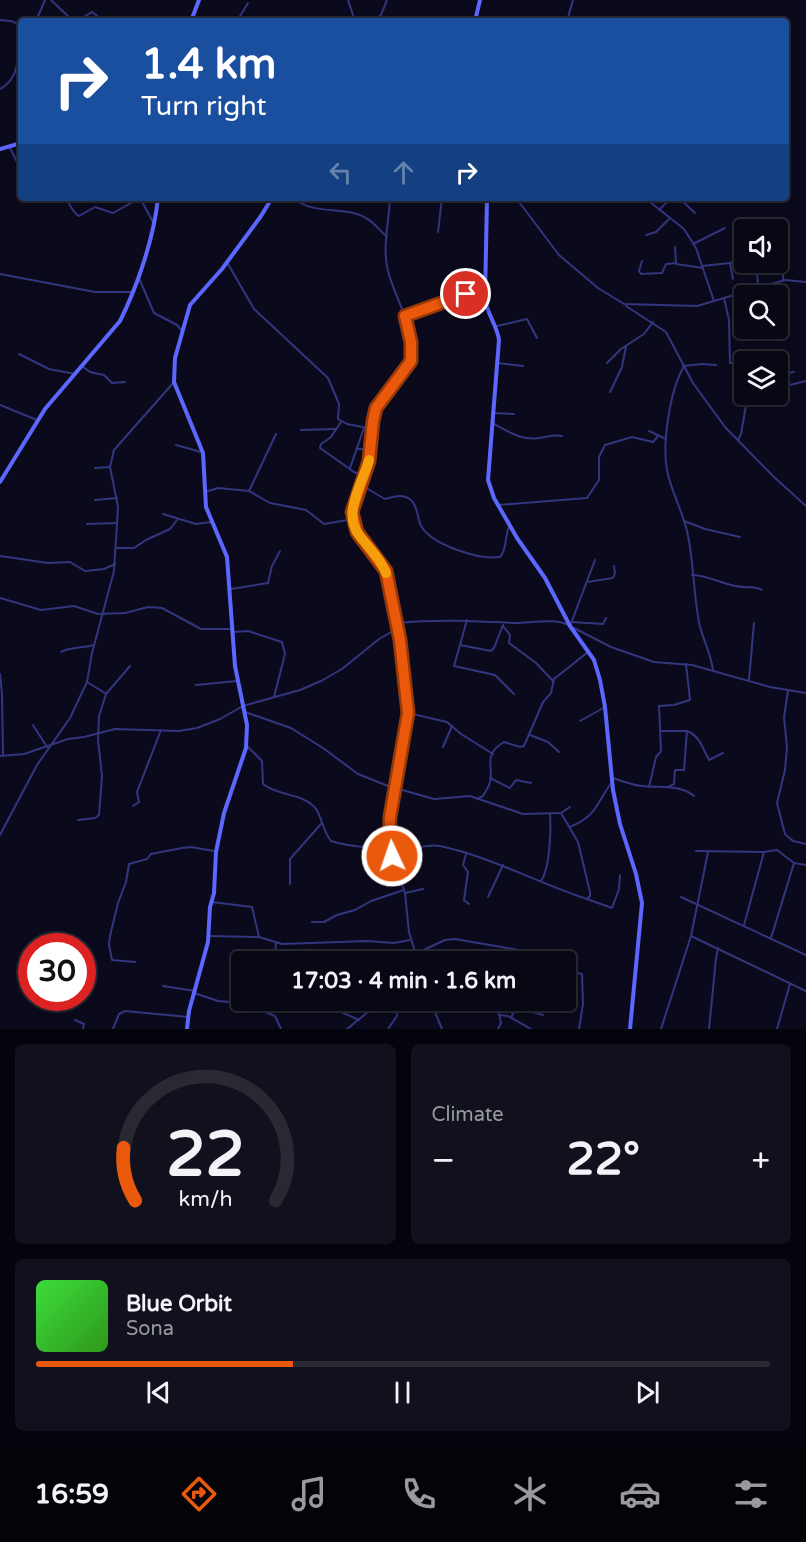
<!DOCTYPE html>
<html lang="en">
<head>
<meta charset="utf-8">
<style>
  body { margin:0; font-family:"Varela Round",sans-serif; background:#11111e; color:#f1f3f6; height:100vh; display:flex; flex-direction:column; font-size:22px; white-space:nowrap }
  * { box-sizing:border-box; margin:0 }
  p { font-size:20px; color:#989aa0 }
  .icon { flex:none; width:33px; height:33px; fill:none; stroke:currentColor; stroke-width:2; stroke-linecap:round; stroke-linejoin:round }
  .map { position:relative; height:1029px; overflow:hidden }
  .sheet { display:flex; flex-direction:column; gap:15px; padding:15px; background:#04040c; flex:1 }
  .sheet>* { flex:none }
  .hud { position:absolute; left:18px; top:18px; width:771px; height:183px; border-radius:6px; box-shadow:0 3px 9px #0003,0 0 0 2px #292934; background:#1a4fa0; color:#fff; overflow:hidden }
  .buttons { position:absolute; left:734px; top:219px; display:grid; gap:12px }
  .buttons a { display:grid; place-items:center; width:54px; height:54px; border-radius:6px; background:#080815; box-shadow:0 3px 9px #0003,0 0 0 2px #292934; font-size:30px }
  .speed { position:absolute; left:18px; top:933px; display:flex; gap:12px; font-size:30px; font-weight:700; text-align:center }
  .speed>* { display:grid; place-content:center; width:78px; height:78px; border-radius:50%; background:#080815; box-shadow:0 3px 9px #0003,0 0 0 2px #292934; line-height:1 }
  .speed .limit { border:9px solid #d22; background:#fff; color:#111 }
  .pin { position:absolute; display:grid; place-items:center; width:51px; height:51px; color:#fff; margin:-26px; border:3px solid #fff; border-radius:50%; box-shadow:0 2px 6px #0007 }
  .me { position:absolute; width:66px; margin:-33px; rotate:357deg; stroke-linejoin:round; filter:drop-shadow(0 0 4px #0008) }
  .turn { display:flex; align-items:center; gap:21px; height:126px; padding:0 24px; font-size:27px }
  .turn .icon { width:78px; height:78px; stroke-width:2.5 }
  .turn b { display:block; font-size:42px; line-height:51px }
  .lanes { display:flex; align-items:center; height:57px; padding:0 24px; background:#0003; justify-content:center; gap:30px; direction:ltr }
  .lanes .off { opacity:.35 }
  .big { font-size:45px; font-weight:700; line-height:1.1 }
  .sheet .widget { flex:1; display:flex; flex-direction:column; justify-content:center; gap:9px; min-width:0; padding:0 21px; border-radius:9px; background:#11111e }
  .sheet .dial { align-items:center; gap:0 }
  .dial svg { height:156px; overflow:visible; fill:none; stroke:#292934; stroke-width:7; stroke-linecap:round; text-anchor:middle }
  .dial text { fill:#f1f3f6; stroke:none }
  .song { display:flex; align-items:center; gap:18px }
  .cover { width:72px; height:72px; border-radius:9px; background:linear-gradient(135deg,hsl(120 70% 55%),hsl(110 70% 35%)) }
  .played { height:6px; border-radius:3px; background:linear-gradient(90deg,#ea580c 35%,#292934 35%) }
  .keys { display:flex; justify-content:space-around; direction:ltr }
  .heat { display:flex; justify-content:space-between; align-items:center; font-size:33px; direction:ltr }
  .sheet .tiles { flex:1; display:grid; gap:15px; grid-template-columns:1fr 1fr }
  .widget:last-child { grid-column:span 2 }
  .trip { position:absolute; left:231px; top:951px; width:345px; height:60px; border-radius:6px; background:#080815; box-shadow:0 3px 9px #0003,0 0 0 2px #292934; font-weight:700; line-height:60px; text-align:center }
  .dock { display:flex; height:96px; justify-content:space-around; align-items:center; background:#030308; color:#989aa0 }
  .dock .icon { width:42px; height:42px }
  .dock .selected { color:#ea580c }
  .dock b { font-size:27px; color:#f1f3f6 }
  .map>svg:first-child { display:block }
  .lines { fill:none; stroke-linecap:round; stroke-linejoin:round }
  .street { stroke:#32367e; stroke-width:2 }
  .secondary { stroke:#5c67ff; stroke-width:4 }
  .route-casing { stroke:#983908; stroke-width:15 }
  .route { stroke:#ea580c; stroke-width:10 }
  .slow { stroke:#f59e0b; stroke-width:10 }
</style>
</head>
<body>
<div class="map">
<svg width="806" height="1029" viewBox="0 0 806 1029">
  <rect width="100%" height="100%" fill="#0b0a1c"/>
  <g class="lines">
    <g class="street">
      <polyline points="51,0 73,21"/>
      <polyline points="348,0 355,21"/>
      <polyline points="0,20 11,21 21,25"/>
      <polyline points="36,21 45,0"/>
      <polyline points="77,21 92,12 104,21"/>
      <polyline points="237,21 248,3"/>
      <polyline points="373,21 381,15 387,0"/>
      <polyline points="567,21 573,0"/>
      <path d="M0,89c18,-10 17,-27 21,-44"/>
      <polyline points="9,146 21,170"/>
      <path d="M64,198c7,5 7,14 15,18l16,-9 18,6 27,-15"/>
      <polyline points="140,198 153,222"/>
      <path d="M294,198c19,18 50,7 72,20 8,4 14,13 21,19"/>
      <path d="M390,198c-1,24 -8,50 -2,73 6,26 33,67 21,93 -7,16 -22,30 -33,44l-2,6 -5,47 -16,46v12l4,13 29,39 14,69 8,73 -15,79 -3,56 15,45 4,39 9,30"/>
      <polyline points="516,198 559,255 598,288 624,304 697,306 785,280 806,282"/>
      <polyline points="645,198 684,229 696,248 714,301"/>
      <polyline points="679,198 695,213"/>
      <polyline points="659,210 671,198"/>
      <polyline points="749,223 752,230"/>
      <polyline points="438,232 442,198"/>
      <polyline points="646,235 656,232 669,219"/>
      <polyline points="693,244 725,228"/>
      <polyline points="642,261 639,271 641,274 662,273 666,264 676,263 675,247"/>
      <polyline points="756,262 759,296"/>
      <polyline points="730,263 733,279"/>
      <polyline points="228,264 254,309 328,378 339,404 338,419 347,424 373,429"/>
      <polyline points="676,264 703,268"/>
      <polyline points="702,266 730,263 741,259"/>
      <polyline points="0,274 95,292 133,292"/>
      <polyline points="139,278 154,313 177,325 182,331"/>
      <polyline points="783,281 783,259 787,254 789,227"/>
      <polyline points="724,298 729,320 730,363 740,364"/>
      <polyline points="626,306 666,332 693,383 725,427 773,476 806,506"/>
      <polyline points="405,316 484,287"/>
      <polyline points="497,326 527,319 537,338"/>
      <polyline points="763,328 765,332 787,334"/>
      <polyline points="19,354 49,369 75,374"/>
      <polyline points="497,363 523,366"/>
      <polyline points="607,363 621,349 644,334 653,322"/>
      <polyline points="82,366 90,372 104,375 112,383 125,382"/>
      <polyline points="683,366 702,364 716,365"/>
      <path d="M683,368c-13,23 -21,75 -16,102 4,21 15,40 20,61 7,30 6,61 12,91 3,16 12,31 14,48"/>
      <polyline points="777,375 794,372"/>
      <polyline points="777,388 806,381"/>
      <polyline points="610,392 622,367 626,346"/>
      <polyline points="0,405 37,420"/>
      <polyline points="492,413 514,414"/>
      <polyline points="341,422 331,437 321,444 320,448 354,472 364,476"/>
      <path d="M494,424c14,7 27,17 45,14 9,-1 13,-4 23,-2"/>
      <polyline points="301,430 336,429"/>
      <polyline points="649,431 666,439"/>
      <polyline points="738,440 741,434 748,394"/>
      <polyline points="176,445 201,452"/>
      <polyline points="357,449 371,449"/>
      <polyline points="95,468 110,467"/>
      <polyline points="350,468 364,428"/>
      <path d="M361,485l24,14c8,-2 17,-6 26,1 7,6 6,18 10,26 11,19 58,34 79,31 8,-9 4,-22 10,-32"/>
      <polyline points="249,491 276,434"/>
      <polyline points="205,492 218,488 249,491 270,503 306,510 324,524 353,519"/>
      <polyline points="95,500 117,498"/>
      <polyline points="498,505 587,498 599,480 599,457 605,445 632,437 653,442 658,436"/>
      <polyline points="163,514 196,524 211,522"/>
      <polyline points="684,521 705,529 740,537"/>
      <polyline points="87,524 117,523"/>
      <polyline points="116,548 134,548 146,540 170,529 177,520"/>
      <polyline points="0,556 48,563 70,562 85,571 104,569 115,564"/>
      <path d="M692,575c18,0 34,12 52,12 7,1 11,-1 18,3"/>
      <polyline points="587,582 613,578 615,573 614,566"/>
      <polyline points="231,589 268,583 272,566 280,551"/>
      <polyline points="0,598 41,610 74,606 98,614 125,613 148,607 162,608 201,629 233,629"/>
      <polyline points="467,620 454,666 495,675 514,694"/>
      <polyline points="572,622 603,624 606,618"/>
      <path d="M398,623c39,-4 77,-2 116,0 17,0 39,-5 55,2"/>
      <polyline points="503,626 510,635 509,643 536,663 553,681"/>
      <polyline points="570,626 595,560"/>
      <polyline points="574,628 611,647 654,662 692,665 770,687 806,693"/>
      <polyline points="234,632 248,631 282,642 285,654 274,697"/>
      <polyline points="460,645 491,651 494,648 503,625"/>
      <path d="M61,652c9,-5 22,-4 33,-7"/>
      <polyline points="0,674 2,694 3,755"/>
      <polyline points="749,680 754,623"/>
      <polyline points="87,682 105,693"/>
      <polyline points="196,685 237,681"/>
      <polyline points="788,691 784,717 787,747 785,770 777,803 785,834 793,841 806,844"/>
      <polyline points="245,712 291,728 323,748 358,774 388,786 434,799 470,796 523,814 561,813 570,807"/>
      <polyline points="408,713 447,722 461,734 493,754"/>
      <polyline points="580,721 605,707"/>
      <polyline points="33,725 47,747"/>
      <polyline points="661,731 687,731"/>
      <polyline points="530,735 548,742 559,752"/>
      <path d="M246,745l16,16 1,23c14,12 41,9 53,25 6,9 7,22 15,32 17,6 58,9 77,8 11,-1 21,-5 32,-3 52,11 97,37 147,53l3,-3v-4l-12,-50 -17,-29"/>
      <polyline points="443,747 452,726"/>
      <polyline points="0,756 24,754 68,739 84,737 115,729 179,731 197,728 220,719 243,706 300,690 321,681 342,669 379,639 398,628"/>
      <polyline points="490,778 510,788 516,780 531,783"/>
      <path d="M613,778c9,3 19,7 29,8 17,2 38,-2 52,10"/>
      <polyline points="649,787 656,757 661,751 659,706 674,705 690,700 686,664"/>
      <path d="M668,787l6,-3 1,-14h9l3,-39c13,5 16,18 22,29l14,-7"/>
      <path d="M477,799l6,-3c2,-4 6,-9 7,-14 4,-15 -8,-27 14,-40l16,5 4,-1 19,-44 8,-9 3,-14 34,-27"/>
      <polyline points="133,806 139,802 137,792 161,730"/>
      <polyline points="78,820 95,818 99,815 102,776 98,740 99,716 106,694 130,666"/>
      <path d="M570,827c28,-12 25,-22 42,-45"/>
      <polyline points="0,835 37,765 70,718 87,682 92,653 114,571 118,507 110,467 114,450 174,382"/>
      <polyline points="696,851 764,852 777,850 794,863 806,865"/>
      <polyline points="466,854 463,865 468,872 464,900 469,904"/>
      <path d="M541,881c9,-13 10,-51 9,-67"/>
      <polyline points="290,884 290,859 321,824"/>
      <polyline points="405,893 423,889"/>
      <polyline points="488,897 503,865"/>
      <polyline points="681,897 806,955"/>
      <polyline points="587,899 612,908 619,889 620,875"/>
      <polyline points="212,902 252,907 259,937 282,944 367,941 394,943 410,940"/>
      <polyline points="312,922 324,922 337,915 355,910 371,901 404,890"/>
      <polyline points="744,925 764,852"/>
      <polyline points="208,936 259,937"/>
      <polyline points="691,936 806,991"/>
      <polyline points="771,938 794,863"/>
      <polyline points="415,954 445,940 455,939 519,950 551,962"/>
      <polyline points="135,962 112,960 109,945 110,936 118,903 126,882 129,864 147,859 151,854 182,848 191,847 214,851"/>
      <polyline points="267,962 275,955 276,943"/>
      <polyline points="511,962 513,949"/>
      <polyline points="566,970 582,974 583,1004 579,1029"/>
      <polyline points="163,986 195,991"/>
      <polyline points="194,993 218,1001 230,1002 258,1009 275,1016 281,1029"/>
      <polyline points="430,1000 442,1029"/>
      <polyline points="496,1000 501,1023 498,1029"/>
      <polyline points="431,1003 439,1000"/>
      <polyline points="320,1007 341,1012 359,1020"/>
      <polyline points="517,1007 518,1000"/>
      <polyline points="499,1015 508,1016 531,1029"/>
      <polyline points="511,1018 516,1007 543,1015"/>
      <polyline points="75,1020 84,1024 83,1029"/>
      <polyline points="113,1029 119,1014 125,1011 188,1017"/>
      <polyline points="347,1029 379,1003 384,1000"/>
      <polyline points="388,1029 397,1016 395,1000"/>
      <polyline points="661,1029 691,936 708,852"/>
      <polyline points="709,1029 716,958 718,948"/>
      <polyline points="777,1029 790,984"/>
    </g>
    <g class="secondary">
      <polyline points="191,21 199,0"/>
      <polyline points="475,21 480,0"/>
      <polyline points="0,149 21,143"/>
      <path d="M487,198l-2,101c2,15 12,26 14,41l-11,140 6,18 23,40 28,40 25,48 24,34 6,20 5,27 8,83 7,34 16,50 6,29 -12,126"/>
      <path d="M0,482l45,-73 75,-88c18,-36 34,-84 38,-123"/>
      <polyline points="187,1029 189,1011 208,942 210,907 214,893 216,852 224,813 246,748 247,725 235,666 227,557 206,507 203,453 174,382 175,358 190,305 222,269 261,216 272,198"/>
    </g>
  </g>
  <g class="lines">
    <g class="route-casing">
      <polyline id="route" points="392,856 389,841 390,817 408,713 400,640 386,571 357,532 352,512 369,461 373,421 376,408 411,361 411,342 405,316 466,294"/>
    </g>
    <use href="#route" class="route"/>
    <path class="slow" d="M369,460c-6,22 -27,53 -10,75 9,12 22,24 27,38"/>
  </g>
</svg>
<div class="buttons">
<a><svg class="icon" aria-label="sound" viewBox="0 0 24 24"><path d="M4 9h4l5-4v14l-5-4H4zM17 9q2 3 0 6"/></svg></a>
<a><svg class="icon" aria-label="search" viewBox="0 0 24 24"><circle cx="10" cy="10" r="6"/><path d="M15 15l6 6"/></svg></a>
<a><svg class="icon" aria-label="layers" viewBox="0 0 24 24"><path d="M12 4l9 5-9 5-9-5zM3 14l9 5 9-5"/></svg></a>
</div>
<div class="speed"><div class="limit">30</div></div>
<div class="pin" style="left:466px;top:294px;background:#d93025"><svg class="icon" aria-label="arrive" viewBox="0 0 24 24"><path d="M6 21V4h12l-3 4 3 4H6"/></svg></div>
<svg class="me" style="left:392px;top:856px" viewBox="-20 -20 40 40"><circle r="17" fill="#ea580c" stroke="#fff" stroke-width="3"/><path d="M0-11L8 9 0 5-8 9z" fill="#fff"/></svg>
<div class="trip">17:03 · 4 min · 1.6 km</div>
<div class="hud">
<div class="turn"><svg class="icon" aria-label="right" viewBox="0 0 24 24"><path d="M7 20v-9h11M14 6l5 5-5 5"/></svg><div><b>1.4 km</b>Turn right</div></div>
<div class="lanes"><svg class="icon off" aria-label="left" viewBox="0 0 24 24"><path d="M17 20v-9H6M10 6l-5 5 5 5"/></svg><svg class="icon off" aria-label="ahead" viewBox="0 0 24 24"><path d="M12 20V5M6 11l6-6 6 6"/></svg><svg class="icon" aria-label="right" viewBox="0 0 24 24"><path d="M7 20v-9h11M14 6l5 5-5 5"/></svg></div>
</div>
</div>
<section class="sheet">
<div class="tiles">
<div class="widget dial"><svg viewBox="0 0 100 80">
<path d="M14 69A42 42 0 1 1 86 69"/>
<path d="M14 69A42 42 0 0 1 8 42" stroke="#ea580c"/>
<text x="50" y="56" font-size="32" font-weight="700">22</text>
<text x="50" y="72" font-size="11">km/h</text>
</svg></div>
<div class="widget"><p>Climate</p>
<div class="heat"><a>−</a><b class="big">22°</b><a>+</a></div>
</div>
<div class="widget">
<div class="song"><i class="cover"></i><div><b>Blue Orbit</b><p>Sona</p></div></div>
<div class="played"></div>
<div class="keys"><svg class="icon" aria-label="previous" viewBox="0 0 24 24"><path d="M18 5L8 12l10 7zM5 5v14"/></svg><svg class="icon" aria-label="pause" viewBox="0 0 24 24"><path d="M8 5v14M16 5v14"/></svg><svg class="icon" aria-label="next" viewBox="0 0 24 24"><path d="M6 5l10 7-10 7zM19 5v14"/></svg></div>
</div>
</div>
</section>
<nav class="dock">
<b>16:59</b>
<svg class="icon selected" aria-label="directions" viewBox="0 0 24 24"><path d="M12 3l9 9-9 9-9-9zM9 14v-3h6M13 9l2 2-2 2"/></svg>
<svg class="icon" aria-label="music" viewBox="0 0 24 24"><path d="M9 18V5l10-2v13"/><circle cx="6" cy="18" r="3"/><circle cx="16" cy="16" r="3"/></svg>
<svg class="icon" aria-label="phone" viewBox="0 0 24 24"><path d="M5 4h4l2 5-3 2q2 4 5 5l2-3 5 2v4C11 20 4 13 5 4z"/></svg>
<svg class="icon" aria-label="climate" viewBox="0 0 24 24"><path d="M12 3v18M4 7l16 10M4 17L20 7"/></svg>
<svg class="icon" aria-label="car" viewBox="0 0 24 24"><path d="M5 17H2v-5l4-1 3-4h7l3 4 3 1v5h-3M9 17h6M6 11h13"/><circle cx="7" cy="17" r="2"/><circle cx="17" cy="17" r="2"/></svg>
<svg class="icon" aria-label="filters" viewBox="0 0 24 24"><path d="M4 7h16M4 17h16"/><circle cx="9" cy="7" r="2"/><circle cx="15" cy="17" r="2"/></svg>
</nav>
</body>
</html>
